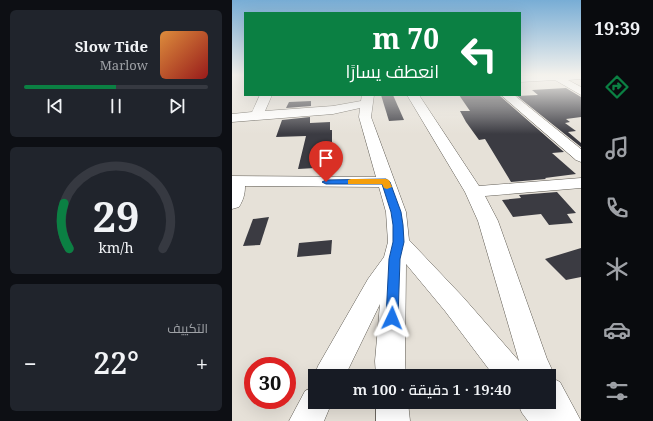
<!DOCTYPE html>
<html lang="ar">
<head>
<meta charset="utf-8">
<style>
  body { margin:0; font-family:"Noto Serif",Cairo,serif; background:#20242c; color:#f1f3f6; direction:rtl; height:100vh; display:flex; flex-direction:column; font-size:15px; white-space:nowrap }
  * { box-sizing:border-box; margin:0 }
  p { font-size:13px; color:#9ea1a6 }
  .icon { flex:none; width:22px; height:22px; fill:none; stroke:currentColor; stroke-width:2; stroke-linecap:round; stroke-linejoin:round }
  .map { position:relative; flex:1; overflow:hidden; direction:ltr }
  .panel { display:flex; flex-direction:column; gap:10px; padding:10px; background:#0d0f14; width:232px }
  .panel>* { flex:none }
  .top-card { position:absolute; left:12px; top:12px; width:277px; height:84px; border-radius:0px; box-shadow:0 4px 16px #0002; direction:rtl; background:#0b8043; color:#fff; overflow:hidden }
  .speed { position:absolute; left:12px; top:357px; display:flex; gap:8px; font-size:20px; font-weight:700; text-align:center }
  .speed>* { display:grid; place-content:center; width:52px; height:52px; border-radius:50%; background:#171b24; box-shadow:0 4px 16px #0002; line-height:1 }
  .speed .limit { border:6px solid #d22; background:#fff; color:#111 }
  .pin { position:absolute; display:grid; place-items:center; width:34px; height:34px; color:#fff; margin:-41px -17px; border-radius:50% 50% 50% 0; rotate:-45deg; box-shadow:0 0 4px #0007 }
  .pin .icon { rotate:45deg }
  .me { position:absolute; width:44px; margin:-22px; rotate:2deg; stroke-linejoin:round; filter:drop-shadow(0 0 3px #0008) }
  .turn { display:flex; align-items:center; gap:14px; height:84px; padding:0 16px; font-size:18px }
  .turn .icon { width:52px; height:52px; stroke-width:2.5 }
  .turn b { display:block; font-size:28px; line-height:34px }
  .big { font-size:30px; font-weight:600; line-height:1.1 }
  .panel .card { flex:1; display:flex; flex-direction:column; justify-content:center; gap:6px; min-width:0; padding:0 14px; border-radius:6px; background:#20242c }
  .panel .dial { align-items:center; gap:0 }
  .dial svg { height:104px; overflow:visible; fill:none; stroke:#363941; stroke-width:7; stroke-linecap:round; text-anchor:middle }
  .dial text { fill:#f1f3f6; stroke:none }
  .song { display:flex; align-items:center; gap:12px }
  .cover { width:48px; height:48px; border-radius:6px; background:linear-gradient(135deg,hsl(30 70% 55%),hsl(0 70% 35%)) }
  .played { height:4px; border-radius:2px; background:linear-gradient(90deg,#0b8043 50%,#363941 50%) }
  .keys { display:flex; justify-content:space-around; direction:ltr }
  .heat { display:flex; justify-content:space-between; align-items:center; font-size:22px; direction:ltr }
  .trip { position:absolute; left:76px; top:369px; width:248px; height:40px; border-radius:0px; background:#171b24; box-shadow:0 4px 16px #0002; font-weight:600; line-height:40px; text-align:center; direction:rtl }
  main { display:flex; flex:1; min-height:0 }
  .dock { display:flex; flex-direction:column; width:72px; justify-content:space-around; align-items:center; background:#090b0e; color:#9ea1a6 }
  .dock .icon { width:28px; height:28px }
  .dock .active { color:#0b8043 }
  .dock b { font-size:18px; color:#f1f3f6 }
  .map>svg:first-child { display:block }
  .building { fill:#3b3b42 }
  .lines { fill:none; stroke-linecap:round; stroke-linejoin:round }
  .minor-casing { stroke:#5f5b53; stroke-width:1 }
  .minor { fill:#fff; fill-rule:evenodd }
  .route { fill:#1a73e8; stroke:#114b97 }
  .slow { fill:#f59e0b }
</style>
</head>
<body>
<main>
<nav class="dock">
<b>19:39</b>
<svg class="icon active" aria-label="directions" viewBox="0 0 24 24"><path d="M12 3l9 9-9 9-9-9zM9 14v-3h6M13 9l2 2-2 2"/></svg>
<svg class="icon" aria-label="music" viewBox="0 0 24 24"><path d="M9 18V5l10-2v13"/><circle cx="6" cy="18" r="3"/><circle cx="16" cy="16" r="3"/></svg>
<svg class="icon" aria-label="phone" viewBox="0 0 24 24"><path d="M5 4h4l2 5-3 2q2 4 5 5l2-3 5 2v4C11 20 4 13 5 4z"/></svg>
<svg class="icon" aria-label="climate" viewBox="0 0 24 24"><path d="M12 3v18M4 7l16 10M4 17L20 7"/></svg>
<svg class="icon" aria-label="car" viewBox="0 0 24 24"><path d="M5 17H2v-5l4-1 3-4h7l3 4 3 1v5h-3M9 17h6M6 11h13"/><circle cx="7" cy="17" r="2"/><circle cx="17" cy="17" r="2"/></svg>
<svg class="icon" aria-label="filters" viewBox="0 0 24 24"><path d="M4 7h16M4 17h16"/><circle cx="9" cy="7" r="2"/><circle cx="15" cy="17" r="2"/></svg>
</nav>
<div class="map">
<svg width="349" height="421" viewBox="0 0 349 421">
  <rect width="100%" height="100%" fill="#e6e1d8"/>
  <g class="building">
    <polygon points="334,88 349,97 349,117 334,119 338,122 333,123 344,131 336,132 349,143 349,147 285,96 306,95 300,90"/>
    <polygon points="149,95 161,95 172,120 157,121"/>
    <polygon points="227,95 268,96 332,152 320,153 344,174 313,178 314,179 279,182 253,139 247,140 234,122 228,111 238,111"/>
    <polygon points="79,101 79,106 54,108 57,102"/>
    <polygon points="78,117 78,123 98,122 98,130 100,130 100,147 86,148 83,168 66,169 74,136 44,137 50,120"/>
    <polygon points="325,192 344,213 335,214 341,223 317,225 309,214 281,217 270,200 289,198 287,195"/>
    <polygon points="37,217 28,245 11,246 21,219"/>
    <polygon points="100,240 99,254 65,257 67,243"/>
    <polygon points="349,248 349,277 334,280 313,259"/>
  </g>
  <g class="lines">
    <g class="minor-casing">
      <g id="minor">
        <polygon points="310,75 349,75 349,79 336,80 349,87 349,95 323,80 288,82 288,76"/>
        <path d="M28,95h12l-7,16 68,-5 28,-5 1,-6h12l-3,22 35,95 3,28 54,57 56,64 -41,-140 -13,-29 -58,-97h12l60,91 102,-8v10l-96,8 13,25 49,138 8,17 -1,3 6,3 21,39h-53l-6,-8 -5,-11h32v-26h-55l-49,-65 -39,-47 -1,97 1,15h-30l-1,-15 5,-57 -35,72h-30v3l-1,-3 4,-10 50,-87 16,-22 4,-15 -2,-30 -7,-25 -134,-1c0,9 -2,14 -6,21l-7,2v-33l144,1 -17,-60 1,-9 -27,6 -101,8v-8l20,-2z"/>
        <polygon points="269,95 282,95 349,149 349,162 344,160"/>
        <polygon points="83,386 83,402 100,402 92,421 57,421 73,391"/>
        <polygon points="144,402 176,402 178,421 144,421"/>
      </g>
    </g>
    <use href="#minor" class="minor"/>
  </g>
  <linearGradient id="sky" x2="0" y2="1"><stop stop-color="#78add5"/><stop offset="0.56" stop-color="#f4f2ed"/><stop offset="1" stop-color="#f4f2ed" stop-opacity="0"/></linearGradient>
  <rect width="349" height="134" fill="url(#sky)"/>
  <polygon class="route" points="154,179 158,182 169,212 171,225 172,242 168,259 166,318 164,321 160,323 156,321 154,318 157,259 161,242 161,225 159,212 150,184 94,184 90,182 94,180"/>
  <polygon class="slow" points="119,179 154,179 157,180 160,187 155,189 152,188 150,184 116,184 116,180"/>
</svg>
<div class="speed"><div class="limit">30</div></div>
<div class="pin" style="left:94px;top:182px;background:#d93025"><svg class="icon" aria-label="arrive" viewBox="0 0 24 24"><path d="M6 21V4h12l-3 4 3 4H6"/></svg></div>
<svg class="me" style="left:160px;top:318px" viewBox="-20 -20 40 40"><path d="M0-17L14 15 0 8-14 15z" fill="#1a73e8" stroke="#fff" stroke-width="4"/></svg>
<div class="trip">19:40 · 1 دقيقة · 100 m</div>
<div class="top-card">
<div class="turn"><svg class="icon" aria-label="left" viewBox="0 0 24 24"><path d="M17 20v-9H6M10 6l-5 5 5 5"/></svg><div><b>70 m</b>انعطف يسارًا</div></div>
</div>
</div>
<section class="panel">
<div class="card">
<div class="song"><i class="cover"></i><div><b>Slow Tide</b><p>Marlow</p></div></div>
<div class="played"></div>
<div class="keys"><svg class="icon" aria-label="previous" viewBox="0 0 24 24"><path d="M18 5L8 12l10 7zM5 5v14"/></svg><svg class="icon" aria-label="pause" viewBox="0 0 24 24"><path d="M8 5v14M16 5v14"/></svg><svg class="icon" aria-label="next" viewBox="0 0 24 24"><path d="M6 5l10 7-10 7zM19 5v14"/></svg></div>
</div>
<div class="card dial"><svg viewBox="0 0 100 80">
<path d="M14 69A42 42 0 1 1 86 69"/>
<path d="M14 69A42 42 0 0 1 10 34" stroke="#0b8043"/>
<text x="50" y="56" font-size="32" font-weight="700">29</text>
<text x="50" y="72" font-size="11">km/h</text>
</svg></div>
<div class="card"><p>التكييف</p>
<div class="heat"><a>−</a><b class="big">22°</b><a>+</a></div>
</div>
</section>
</main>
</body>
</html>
